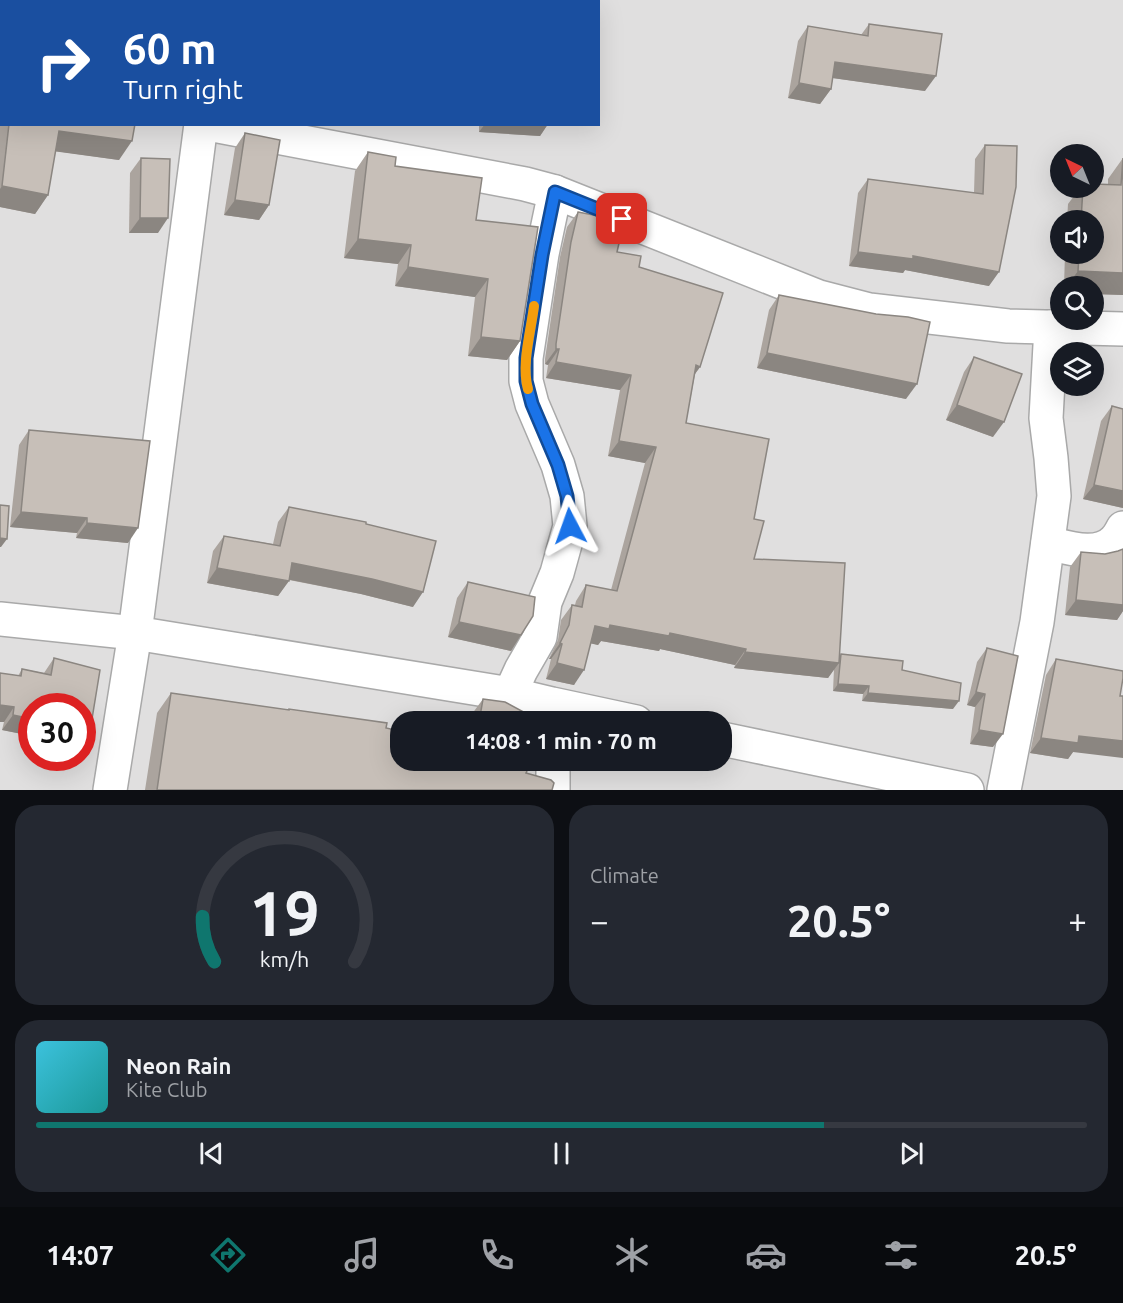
<!DOCTYPE html>
<html lang="en">
<head>
<meta charset="utf-8">
<style>
  body { margin:0; font-family:Ubuntu,sans-serif; background:#242831; color:#f1f3f6; height:100vh; display:flex; flex-direction:column; font-size:22px; white-space:nowrap }
  * { box-sizing:border-box; margin:0 }
  p { font-size:20px; color:#9ea1a6 }
  .icon { flex:none; width:33px; height:33px; fill:none; stroke:currentColor; stroke-width:2; stroke-linecap:round; stroke-linejoin:round }
  .map { position:relative; height:790px; overflow:hidden }
  .drawer { display:flex; flex-direction:column; gap:15px; padding:15px; background:#0d0f14; flex:1 }
  .drawer>* { flex:none }
  .hud { position:absolute; left:0px; top:0px; width:600px; height:126px; box-shadow:0 6px 24px #0002; background:#1a4fa0; color:#fff; overflow:hidden }
  .needle { width:39px; rotate:317deg }
  .buttons { position:absolute; left:1050px; top:144px; display:grid; gap:12px }
  .buttons a { display:grid; place-items:center; width:54px; height:54px; border-radius:50%; background:#171b24; box-shadow:0 6px 24px #0002; font-size:30px }
  .speed { position:absolute; left:18px; top:693px; display:flex; gap:12px; font-size:30px; font-weight:700; text-align:center }
  .speed>* { display:grid; place-content:center; width:78px; height:78px; border-radius:50%; background:#171b24; box-shadow:0 6px 24px #0002; line-height:1 }
  .speed .limit { border:9px solid #d22; background:#fff; color:#111 }
  .pin { position:absolute; display:grid; place-items:center; width:51px; height:51px; color:#fff; margin:-26px; border-radius:12px; box-shadow:0 3px 9px #0006 }
  .me { position:absolute; width:66px; margin:-33px; rotate:356deg; stroke-linejoin:round; filter:drop-shadow(0 0 4px #0008) }
  .turn { display:flex; align-items:center; gap:21px; height:126px; padding:0 24px; font-size:27px }
  .turn .icon { width:78px; height:78px; stroke-width:2.5 }
  .turn b { display:block; font-size:42px; line-height:51px }
  .big { font-size:45px; font-weight:600; line-height:1.1 }
  .drawer .tile { flex:1; display:flex; flex-direction:column; justify-content:center; gap:9px; min-width:0; padding:0 21px; border-radius:24px; background:#242831 }
  .drawer .dial { align-items:center; gap:0 }
  .dial svg { height:156px; overflow:visible; fill:none; stroke:#363941; stroke-width:7; stroke-linecap:round; text-anchor:middle }
  .dial text { fill:#f1f3f6; stroke:none }
  .song { display:flex; align-items:center; gap:18px }
  .cover { width:72px; height:72px; border-radius:9px; background:linear-gradient(135deg,hsl(190 70% 55%),hsl(180 70% 35%)) }
  .played { height:6px; border-radius:3px; background:linear-gradient(90deg,#0f766e 75%,#363941 75%) }
  .keys { display:flex; justify-content:space-around; direction:ltr }
  .heat { display:flex; justify-content:space-between; align-items:center; font-size:33px; direction:ltr }
  .drawer .tiles { flex:1; display:grid; gap:15px; grid-template-columns:1fr 1fr }
  .tile:last-child { grid-column:span 2 }
  .trip { position:absolute; left:390px; top:711px; width:342px; height:60px; border-radius:24px; background:#171b24; box-shadow:0 6px 24px #0002; font-weight:600; line-height:60px; text-align:center }
  .tabs { display:flex; height:96px; justify-content:space-around; align-items:center; background:#090b0e; color:#9ea1a6 }
  .tabs .icon { width:42px; height:42px }
  .tabs .on { color:#0f766e }
  .tabs b { font-size:27px; color:#f1f3f6 }
  .map>svg:first-child { display:block }
  .residential { fill:#e0dfdf; fill-rule:evenodd }
  .lines { fill:none; stroke-linecap:round; stroke-linejoin:round }
  .minor-casing { stroke:#a9a9a9; stroke-width:36 }
  .minor { stroke:#fff; stroke-width:33 }
  .wall { fill:#aba49e }
  .shaded-wall { fill:#8b8681 }
  .building { fill:#c7bfb8; stroke:#8b8681; stroke-width:1.5 }
  .route-casing { stroke:#114b97; stroke-width:15 }
  .route { stroke:#1a73e8; stroke-width:10 }
  .slow { stroke:#f59e0b; stroke-width:10 }
</style>
</head>
<body>
<div class="map">
<svg width="1123" height="790" viewBox="0 0 1123 790">
  <rect width="100%" height="100%" fill="#f2efe9"/>
  <path class="residential" d="M0,0h1123v790h-1123zM2,2h596v122h-596zM1060,154h34v34h-34zM1060,220h34v34h-34zM1060,286h34v34h-34zM1060,352h34v34h-34zM32,706h50v52h-50zM400,722h322v38h-322z"/>
  <g class="lines">
    <g class="minor-casing">
      <g id="minor">
        <polyline points="219,2 219,0"/>
        <polyline points="208,124 525,184 555,192 819,297 869,310 1008,326 1123,329"/>
        <path d="M1048,543c21,5 50,15 67,-3 3,-3 6,-8 8,-12"/>
        <polyline points="0,619 135,633 510,694 552,704 636,722"/>
        <polyline points="510,694 521,670 540,637 545,602 557,573 570,526 567,496 558,465 532,404 526,381 526,358 542,254 555,192"/>
        <polyline points="722,739 967,790"/>
        <polyline points="553,760 553,790"/>
        <polyline points="110,790 135,633 201,124"/>
        <polyline points="1004,790 1037,622 1054,496 1051,458 1046,418 1051,327"/>
      </g>
    </g>
    <use href="#minor" class="minor"/>
  </g>
  <g class="wall">
    <polygon points="869,24 925,91 833,78 831,89 820,104 788,98 798,41 808,26 861,35"/>
    <polygon points="2,96 2,124 135,124 119,160 55,151 48,195 35,214 0,207 0,109"/>
    <polygon points="457,124 548,124 540,136 479,132 479,126"/>
    <polygon points="245,133 269,205 259,220 224,215 235,148"/>
    <polygon points="985,145 989,286 905,270 903,273 849,266 858,193 868,179 974,193 975,159"/>
    <polygon points="368,152 395,166 476,220 520,341 507,360 468,356 475,297 395,286 398,264 344,258 355,171"/>
    <polygon points="141,158 158,233 129,233 130,173"/>
    <polygon points="1123,158 1123,295 1094,294 1094,286 1064,286 1065,254 1094,254 1094,220 1067,220 1068,204 1080,188 1108,184 1108,179"/>
    <polygon points="578,212 617,252 639,267 700,367 695,374 686,423 754,519 754,559 839,656 841,654 902,670 953,709 862,701 863,694 833,691 834,669 828,678 734,668 735,665 660,649 659,651 601,641 598,645 591,643 574,685 546,679 551,659 549,659 558,640 561,620 572,605 575,605 576,601 586,585 611,590 645,463 608,456 620,390 546,378 548,365 545,364 545,359 560,257 567,227"/>
    <polygon points="779,295 876,314 906,399 757,368 769,310"/>
    <polygon points="974,357 993,437 946,420 964,372"/>
    <polygon points="1112,406 1123,409 1123,508 1083,499 1101,421"/>
    <polygon points="29,430 128,543 76,538 77,533 10,527 19,445"/>
    <polygon points="289,507 366,524 413,607 361,594 289,580 278,596 207,583 213,551 224,536 273,544 278,522"/>
    <polygon points="1123,549 1123,611 1117,620 1065,615 1070,567 1081,552 1105,554 1118,551"/>
    <polygon points="468,582 521,635 511,651 448,637 457,598"/>
    <polygon points="987,648 993,747 970,744 975,707 967,705 977,662"/>
    <polygon points="54,658 100,670 90,731 82,741 82,706 32,706 32,736 2,730 4,722 0,722 0,673 18,676 22,669 44,673"/>
    <polygon points="1056,659 1073,752 1068,759 1030,753 1046,675"/>
    <polygon points="171,693 288,710 289,709 386,728 526,773 552,790 145,790 157,713"/>
    <polygon points="483,699 542,722 468,722 469,718"/>
  </g>
  <g class="shaded-wall">
    <polygon points="835,62 936,76 925,91 825,77"/>
    <polygon points="799,83 831,89 820,104 788,98"/>
    <polygon points="457,124 481,124 479,126"/>
    <polygon points="485,124 548,124 540,136 479,132"/>
    <polygon points="59,131 132,141 119,160 45,150"/>
    <polygon points="2,186 48,195 35,214 0,207 0,189"/>
    <polygon points="235,200 269,205 259,220 224,215"/>
    <polygon points="140,218 168,218 158,233 129,233"/>
    <polygon points="358,239 411,245 398,264 344,258"/>
    <polygon points="858,252 913,256 999,272 989,286 905,270 903,273 849,266"/>
    <polygon points="408,267 488,279 475,297 395,286"/>
    <polygon points="1078,271 1123,273 1123,295 1094,294 1094,286 1067,286"/>
    <polygon points="481,337 520,341 507,360 468,356"/>
    <polygon points="556,349 559,349 548,365 545,364"/>
    <polygon points="767,353 917,384 906,399 757,368"/>
    <polygon points="556,362 631,375 620,390 546,378"/>
    <polygon points="696,365 700,367 689,382"/>
    <polygon points="957,405 1004,422 993,437 946,420"/>
    <polygon points="619,441 656,447 645,463 608,456"/>
    <polygon points="1094,485 1123,491 1123,508 1083,499"/>
    <polygon points="21,512 87,518 77,533 10,527"/>
    <polygon points="87,523 138,528 128,543 76,538"/>
    <polygon points="0,538 7,539 1,547 0,547"/>
    <polygon points="292,563 372,579 423,592 413,607 361,594 281,578"/>
    <polygon points="217,568 289,581 278,596 207,583"/>
    <polygon points="1076,600 1123,605 1123,611 1117,620 1065,615"/>
    <polygon points="459,622 521,635 511,651 448,637"/>
    <polygon points="610,625 670,633 746,649 735,665 660,649 659,651 601,641 598,645 584,642 595,626"/>
    <polygon points="560,643 562,644 551,659 549,659"/>
    <polygon points="745,652 839,663 828,678 734,668"/>
    <polygon points="557,663 584,670 574,685 546,679"/>
    <polygon points="838,684 869,686 863,694 833,691"/>
    <polygon points="976,692 985,694 975,707 967,705"/>
    <polygon points="868,693 959,701 953,709 862,701"/>
    <polygon points="0,705 14,707 4,722 0,722"/>
    <polygon points="13,715 32,719 32,736 2,730"/>
    <polygon points="82,729 90,731 82,741"/>
    <polygon points="979,730 1003,734 993,747 970,744"/>
    <polygon points="1079,736 1123,741 1123,758 1073,752 1068,759 1030,753 1041,738"/>
  </g>
  <g class="building">
    <rect x="466" y="0" width="87" height="2"/>
    <polygon points="869,24 942,34 936,76 835,62 831,89 799,83 808,26 868,36"/>
    <polygon points="9,124 135,124 132,141 59,131 48,195 2,186"/>
    <polygon points="245,133 280,140 269,205 235,200"/>
    <polygon points="985,145 1017,146 1016,187 999,272 913,256 913,259 858,252 868,179 983,194"/>
    <polygon points="368,152 396,157 395,166 482,178 476,220 538,227 520,341 481,337 488,279 408,267 411,245 358,239"/>
    <polygon points="141,158 170,159 168,218 140,218"/>
    <polygon points="1123,158 1123,273 1078,271 1079,254 1094,254 1094,220 1081,220 1083,188 1094,188 1094,184 1121,185"/>
    <polygon points="578,212 624,221 617,252 641,256 639,267 723,293 700,367 696,365 686,423 769,439 754,519 764,521 754,559 845,563 839,663 745,652 746,649 670,633 669,636 610,625 609,629 595,626 584,670 557,663 562,644 560,643 569,625 572,605 582,607 586,585 617,591 656,447 619,441 631,375 556,362 559,349 556,349 556,344 571,242"/>
    <polygon points="779,295 876,314 908,317 930,322 917,384 767,353"/>
    <polygon points="974,357 1022,374 1004,422 957,405"/>
    <polygon points="1112,406 1123,409 1123,491 1094,485"/>
    <polygon points="29,430 150,441 138,528 87,523 87,518 21,512"/>
    <polygon points="0,505 9,506 7,539 0,538"/>
    <polygon points="289,507 366,522 366,524 436,541 423,592 372,579 292,563 289,581 217,568 224,536 280,546"/>
    <polygon points="1123,549 1123,605 1076,600 1081,552 1105,554 1118,551"/>
    <polygon points="468,582 535,597 533,616 521,635 459,622"/>
    <polygon points="987,648 1018,656 1003,734 979,730 985,694 976,692"/>
    <polygon points="841,654 903,661 902,670 961,683 959,701 868,693 869,686 838,684"/>
    <polygon points="54,658 100,670 90,731 82,729 82,706 32,706 32,719 13,715 14,707 0,705 0,673 21,676 22,669 51,675"/>
    <polygon points="1056,659 1123,671 1123,678 1120,696 1123,696 1123,741 1079,736 1078,743 1041,738"/>
    <polygon points="171,693 289,710 289,709 387,723 386,728 400,731 400,760 532,760 526,773 551,780 554,783 552,790 157,790"/>
    <polygon points="483,699 505,702 542,722 479,722"/>
  </g>
  <g class="lines">
    <g class="route-casing">
      <polyline id="route" points="570,526 567,496 558,465 532,404 526,381 526,358 542,255 555,192 622,219"/>
    </g>
    <use href="#route" class="route"/>
    <path class="slow" d="M528,389c-7,-24 3,-58 6,-83"/>
  </g>
</svg>
<div class="buttons">
<a><svg class="needle" viewBox="-14 -14 28 28"><path d="M0-13l5 13h-10z" fill="#e53935"/><path d="M0 13l5-13h-10z" fill="#9ea1a6"/></svg></a>
<a><svg class="icon" aria-label="sound" viewBox="0 0 24 24"><path d="M4 9h4l5-4v14l-5-4H4zM17 9q2 3 0 6"/></svg></a>
<a><svg class="icon" aria-label="search" viewBox="0 0 24 24"><circle cx="10" cy="10" r="6"/><path d="M15 15l6 6"/></svg></a>
<a><svg class="icon" aria-label="layers" viewBox="0 0 24 24"><path d="M12 4l9 5-9 5-9-5zM3 14l9 5 9-5"/></svg></a>
</div>
<div class="speed"><div class="limit">30</div></div>
<div class="pin" style="left:622px;top:219px;background:#d93025"><svg class="icon" aria-label="arrive" viewBox="0 0 24 24"><path d="M6 21V4h12l-3 4 3 4H6"/></svg></div>
<svg class="me" style="left:570px;top:526px" viewBox="-20 -20 40 40"><path d="M0-17L14 15 0 8-14 15z" fill="#1a73e8" stroke="#fff" stroke-width="4"/></svg>
<div class="trip">14:08 · 1 min · 70 m</div>
<div class="hud">
<div class="turn"><svg class="icon" aria-label="right" viewBox="0 0 24 24"><path d="M7 20v-9h11M14 6l5 5-5 5"/></svg><div><b>60 m</b>Turn right</div></div>
</div>
</div>
<section class="drawer">
<div class="tiles">
<div class="tile dial"><svg viewBox="0 0 100 80">
<path d="M14 69A42 42 0 1 1 86 69"/>
<path d="M14 69A42 42 0 0 1 8 46" stroke="#0f766e"/>
<text x="50" y="56" font-size="32" font-weight="700">19</text>
<text x="50" y="72" font-size="11">km/h</text>
</svg></div>
<div class="tile"><p>Climate</p>
<div class="heat"><a>−</a><b class="big">20.5°</b><a>+</a></div>
</div>
<div class="tile">
<div class="song"><i class="cover"></i><div><b>Neon Rain</b><p>Kite Club</p></div></div>
<div class="played"></div>
<div class="keys"><svg class="icon" aria-label="previous" viewBox="0 0 24 24"><path d="M18 5L8 12l10 7zM5 5v14"/></svg><svg class="icon" aria-label="pause" viewBox="0 0 24 24"><path d="M8 5v14M16 5v14"/></svg><svg class="icon" aria-label="next" viewBox="0 0 24 24"><path d="M6 5l10 7-10 7zM19 5v14"/></svg></div>
</div>
</div>
</section>
<nav class="tabs">
<b>14:07</b>
<svg class="icon on" aria-label="directions" viewBox="0 0 24 24"><path d="M12 3l9 9-9 9-9-9zM9 14v-3h6M13 9l2 2-2 2"/></svg>
<svg class="icon" aria-label="music" viewBox="0 0 24 24"><path d="M9 18V5l10-2v13"/><circle cx="6" cy="18" r="3"/><circle cx="16" cy="16" r="3"/></svg>
<svg class="icon" aria-label="phone" viewBox="0 0 24 24"><path d="M5 4h4l2 5-3 2q2 4 5 5l2-3 5 2v4C11 20 4 13 5 4z"/></svg>
<svg class="icon" aria-label="climate" viewBox="0 0 24 24"><path d="M12 3v18M4 7l16 10M4 17L20 7"/></svg>
<svg class="icon" aria-label="car" viewBox="0 0 24 24"><path d="M5 17H2v-5l4-1 3-4h7l3 4 3 1v5h-3M9 17h6M6 11h13"/><circle cx="7" cy="17" r="2"/><circle cx="17" cy="17" r="2"/></svg>
<svg class="icon" aria-label="filters" viewBox="0 0 24 24"><path d="M4 7h16M4 17h16"/><circle cx="9" cy="7" r="2"/><circle cx="15" cy="17" r="2"/></svg>
<b>20.5°</b>
</nav>
</body>
</html>
